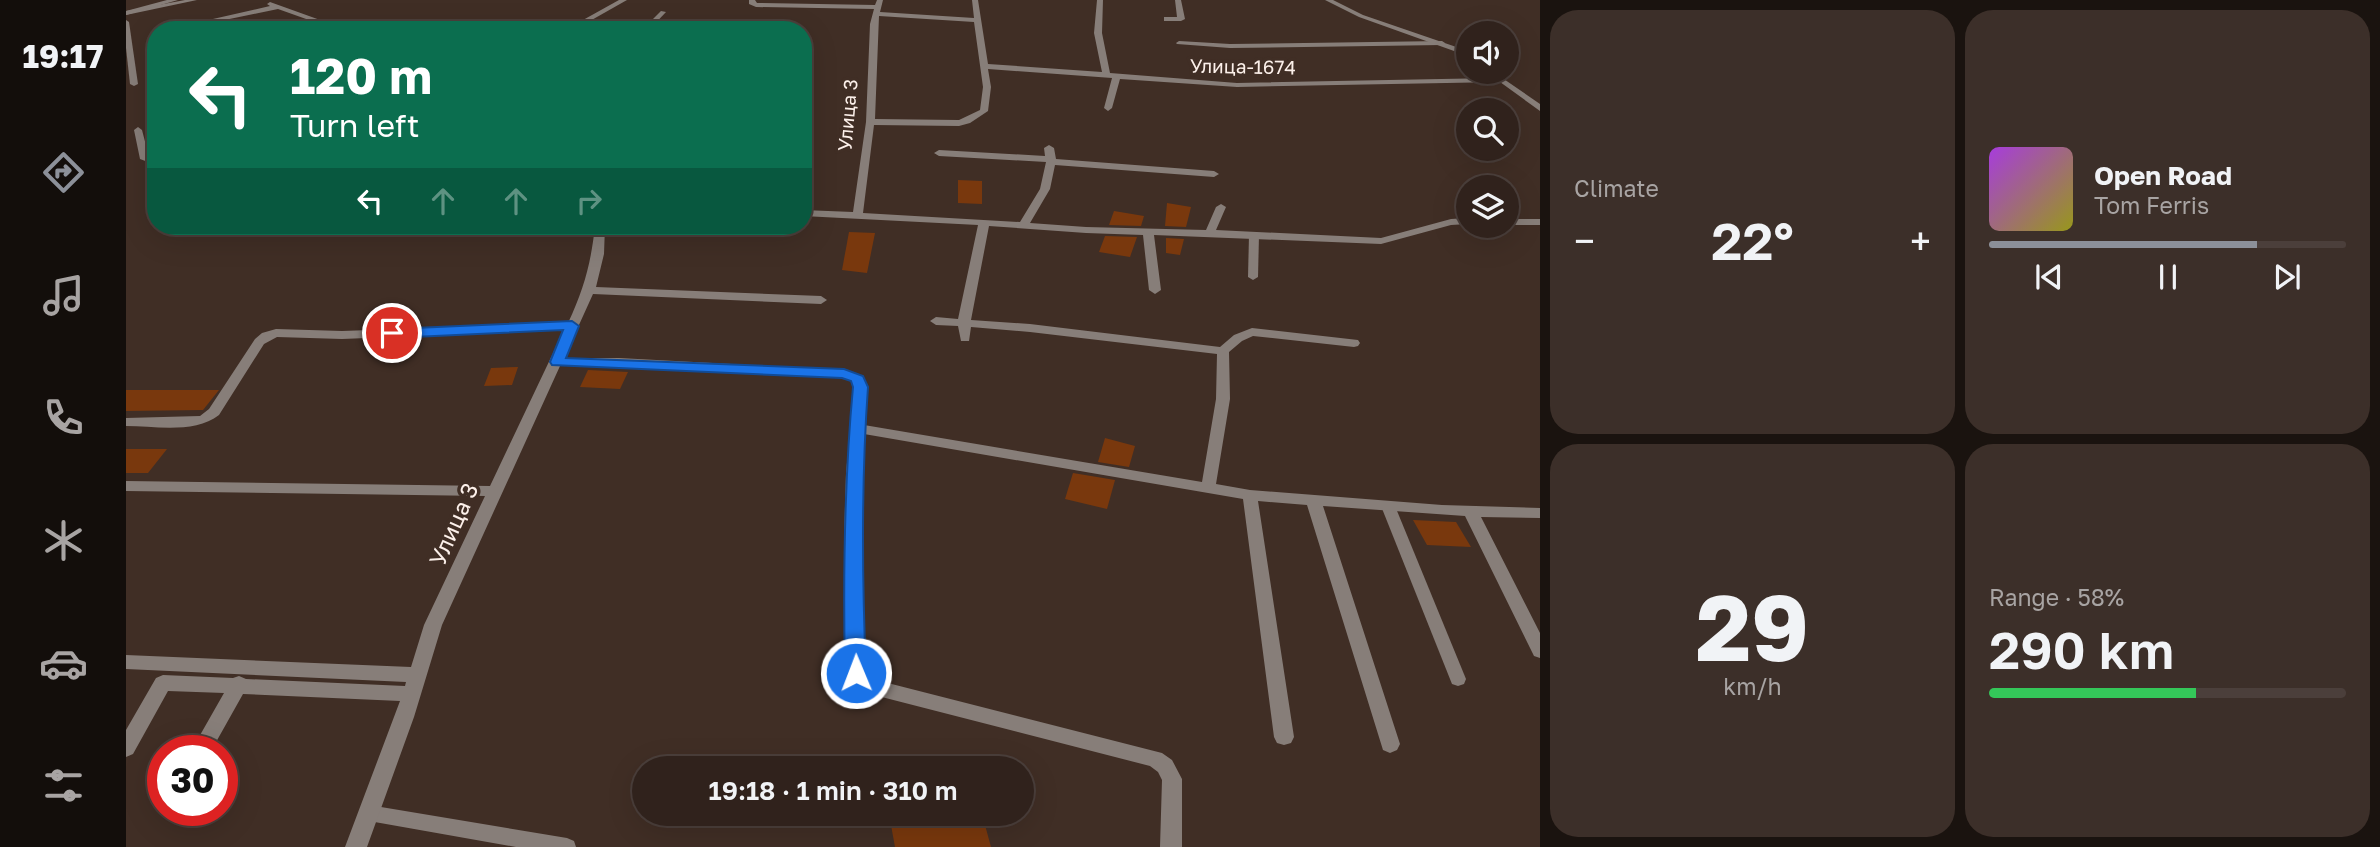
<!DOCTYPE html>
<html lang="en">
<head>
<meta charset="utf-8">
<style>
  body { margin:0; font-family:"Golos Text",sans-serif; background:#3c2f29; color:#f1f3f6; height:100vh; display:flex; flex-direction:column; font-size:26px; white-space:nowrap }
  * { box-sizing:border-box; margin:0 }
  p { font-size:23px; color:#a8a4a3 }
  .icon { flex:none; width:38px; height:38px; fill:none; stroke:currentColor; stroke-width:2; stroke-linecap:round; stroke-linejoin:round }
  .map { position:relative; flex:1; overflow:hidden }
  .panel { display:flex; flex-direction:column; gap:10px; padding:10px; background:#1a130f; width:840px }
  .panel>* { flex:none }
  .guide { position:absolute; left:21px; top:21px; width:665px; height:214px; border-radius:28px; box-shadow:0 7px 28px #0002,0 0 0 2px #4b3f3b; background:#0b6e4f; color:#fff; overflow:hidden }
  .tools { position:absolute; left:1330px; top:21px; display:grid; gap:14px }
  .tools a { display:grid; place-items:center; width:63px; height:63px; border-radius:50%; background:#30221c; box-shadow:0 7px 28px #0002,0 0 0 2px #4b3f3b; font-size:35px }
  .speed { position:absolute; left:21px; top:735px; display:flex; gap:14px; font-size:35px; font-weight:700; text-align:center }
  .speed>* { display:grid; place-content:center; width:91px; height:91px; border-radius:50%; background:#30221c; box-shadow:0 7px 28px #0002,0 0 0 2px #4b3f3b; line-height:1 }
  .speed .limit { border:10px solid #d22; background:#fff; color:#111 }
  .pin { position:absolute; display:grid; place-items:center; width:60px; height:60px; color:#fff; margin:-30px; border:4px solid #fff; border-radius:50%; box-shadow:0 2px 7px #0007 }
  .me { position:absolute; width:77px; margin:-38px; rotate:359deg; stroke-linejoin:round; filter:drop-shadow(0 0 5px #0008) }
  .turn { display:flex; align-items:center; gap:24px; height:147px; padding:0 28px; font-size:32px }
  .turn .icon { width:91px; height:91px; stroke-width:2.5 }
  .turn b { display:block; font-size:49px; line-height:60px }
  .lanes { display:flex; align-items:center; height:66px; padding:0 28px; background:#0003; justify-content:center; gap:35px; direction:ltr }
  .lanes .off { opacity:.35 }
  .big { font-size:52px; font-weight:600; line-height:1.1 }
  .panel .widget { flex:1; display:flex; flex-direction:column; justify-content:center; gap:10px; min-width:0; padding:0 24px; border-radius:28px; background:#3c2f29 }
  .panel .dial { align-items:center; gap:0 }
  .dial b { font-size:91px; line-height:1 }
  .song { display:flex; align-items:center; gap:21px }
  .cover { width:84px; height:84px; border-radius:10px; background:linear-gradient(135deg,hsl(280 70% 55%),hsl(60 70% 35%)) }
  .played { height:7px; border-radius:4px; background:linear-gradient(90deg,#8c9099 75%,#4b3f3b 75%) }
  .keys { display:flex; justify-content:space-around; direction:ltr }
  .heat { display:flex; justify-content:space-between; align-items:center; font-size:38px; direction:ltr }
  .charge { height:10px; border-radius:5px; background:linear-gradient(90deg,#34c759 58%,#4b3f3b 0) }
  .panel .tiles { flex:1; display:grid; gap:10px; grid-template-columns:repeat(2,1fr) }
  .trip { position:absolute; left:506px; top:756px; width:402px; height:70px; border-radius:35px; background:#30221c; box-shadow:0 7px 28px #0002,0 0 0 2px #4b3f3b; font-weight:600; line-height:70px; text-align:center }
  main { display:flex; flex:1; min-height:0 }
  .tab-bar { display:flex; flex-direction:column; width:126px; justify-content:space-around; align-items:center; background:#130e0b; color:#a8a4a3 }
  .tab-bar .icon { width:49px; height:49px }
  .tab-bar .current { color:#8c9099 }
  .tab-bar b { font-size:32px; color:#f1f3f6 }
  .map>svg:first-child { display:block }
  .building { fill:#79380d }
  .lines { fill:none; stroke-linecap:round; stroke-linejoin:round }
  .service { fill:#877e79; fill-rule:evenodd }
  .minor { fill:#877e79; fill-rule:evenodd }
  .route { fill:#1a73e8; stroke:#114b97; stroke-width:2 }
  .labels { text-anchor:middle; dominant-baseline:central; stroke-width:7; stroke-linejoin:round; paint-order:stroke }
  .far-street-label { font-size:19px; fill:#fcf0ea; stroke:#402e25 }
  .street-label { font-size:23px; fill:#fcf0ea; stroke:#402e25 }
</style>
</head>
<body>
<main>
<nav class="tab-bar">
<b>19:17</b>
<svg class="icon current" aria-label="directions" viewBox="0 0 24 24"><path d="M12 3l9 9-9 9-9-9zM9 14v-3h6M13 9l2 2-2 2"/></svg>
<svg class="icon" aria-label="music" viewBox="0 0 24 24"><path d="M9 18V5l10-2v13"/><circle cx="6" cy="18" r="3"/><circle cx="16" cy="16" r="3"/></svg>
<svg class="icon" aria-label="phone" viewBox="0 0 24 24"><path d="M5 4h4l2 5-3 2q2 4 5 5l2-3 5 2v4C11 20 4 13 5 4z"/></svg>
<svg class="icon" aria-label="climate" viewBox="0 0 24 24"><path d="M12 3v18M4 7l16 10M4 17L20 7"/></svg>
<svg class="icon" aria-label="car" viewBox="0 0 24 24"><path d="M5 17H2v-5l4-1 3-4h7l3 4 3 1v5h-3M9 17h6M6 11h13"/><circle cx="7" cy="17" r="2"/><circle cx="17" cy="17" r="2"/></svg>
<svg class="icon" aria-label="filters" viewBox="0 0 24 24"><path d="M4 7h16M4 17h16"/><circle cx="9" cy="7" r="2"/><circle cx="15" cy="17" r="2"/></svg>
</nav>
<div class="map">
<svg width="1414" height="847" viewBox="0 0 1414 847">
  <rect width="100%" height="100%" fill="#402e25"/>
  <g class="building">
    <polygon points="832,180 856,181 856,204 832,203"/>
    <polygon points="1041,203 1065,207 1060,227 1039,226"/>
    <polygon points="988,211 1018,216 1015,226 983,225"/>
    <polygon points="723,232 749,233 741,273 716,270"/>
    <polygon points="979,236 1011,237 1004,257 973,252"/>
    <polygon points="1040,238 1058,239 1054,255 1040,253"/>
    <polygon points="392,367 386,385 358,386 365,368"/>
    <polygon points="462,370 502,372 494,389 454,387"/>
    <polygon points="0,390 93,390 77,410 0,411"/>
    <polygon points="979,438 1009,446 1003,467 972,462"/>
    <polygon points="0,449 41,449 22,473 0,473"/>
    <polygon points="947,473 989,480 981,509 939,499"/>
    <polygon points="1287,520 1330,522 1345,547 1301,545"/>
    <polygon points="763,814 856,814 865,847 769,847"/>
  </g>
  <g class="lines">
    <g class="service">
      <polygon points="59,0 71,0 0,15 0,11"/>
      <polygon points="0,20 3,22 12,84 8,86 4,84 0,48"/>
      <polygon points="1053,41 1104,44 1316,41 1319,43 1316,45 1104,48 1051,44 1050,43"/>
      <polygon points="1128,232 1133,235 1132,277 1127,280 1122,277 1123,235"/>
      <polygon points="1262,501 1267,503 1269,506 1340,679 1338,684 1332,686 1326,684 1324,679 1255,506 1257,503"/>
      <polygon points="243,805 441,838 448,841 450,847 390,847 243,821 237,819 234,813 237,807"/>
    </g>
    <g class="minor">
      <polygon points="41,0 52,0 0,15 0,11"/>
      <polygon points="493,0 501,0 448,30 439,30"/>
      <path d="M623,0h6l2,3 118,2 2,-5h6l-3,12 94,6 -2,-18h6l10,64 114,8 -8,-39 3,-33h6l-1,33 8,40 127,10 257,-5 -3,-3 4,-2 45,31v7l-40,-29 -263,5 -117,-8 -8,29 -4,3 -4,-3 8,-30 -124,-9 3,18 -3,24 -18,12 -11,3 -85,-1 -11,88 157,9 20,-33 6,-27 -107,-6 -5,-3 5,-3 106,6 -1,-8 5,-3 5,3 2,11 158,12 5,3 -5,3 -159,-12 -5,24 -20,34 56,4 120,3 10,-23 5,-3 5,3 -10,23 165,8 70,-19 17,-1v6l-17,1 -70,19 -227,-9 7,55 -6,4 -6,-4 -6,-55 -57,-2 -97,-7 -18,94 59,4 190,23 14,-12 18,-7 106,12 2,3 -2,3 -4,1 -101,-11 -11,5 -13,11 1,47 -14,85 34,6 192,15 98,3v10l-59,-1 59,116v25l-6,-2 -69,-140 -142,-10 77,238 -3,6 -7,3 -7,-3 -76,-245 -49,-4 36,236 -3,6 -7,2 -7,-2 -3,-6 -31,-238 -379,-65c-7,78 -2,157 1,236l11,10 286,73 10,7 10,19v68h-22l2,-67 -4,-8 -8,-6 -280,-72c-10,-4 -19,-12 -23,-21l-3,-134 2,-66 8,-86 -2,-6 -10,-3 -223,-12h-59l-118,259 -28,92 -47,130h-22l55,-146 -157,-7 -32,57h-20l33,-58 -56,-2 -35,63 -7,3v-27l30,-52 7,-3 70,3 6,-2 7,3 159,7 1,-4 -280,-13v-14l285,12 13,-42 61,-129 -359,-5v-10l364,5 74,-156 -222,9 -65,-2 -13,7 -45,71c-24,19 -64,11 -93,11v-8l74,-2 9,-7 46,-70 7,-6 14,-4 66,2 226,-8c16,-34 23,-60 27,-97h10l-1,28 -8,33 225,9 6,4 -6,4 -228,-10 -29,64h55l224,12 20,6c8,15 3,32 1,49l338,57 14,-83 1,-45 -187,-22 -59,-5 -2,14h-8l-3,-15 -22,-1 -6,-4 6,-4 22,2 20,-94 -175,-9v-6l50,2 13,-90 4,-98 4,-15 -118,-2 -7,-3zM753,16l95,6 9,65 -3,23 -21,10 -84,-1z"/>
      <polygon points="1049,0 1055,0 1059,19 1055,21 1038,21 1038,17 1051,17"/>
      <polygon points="1199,0 1207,0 1237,15 1342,51 1342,56 1233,17"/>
      <polygon points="144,2 222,30 211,30 152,9 60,28 56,26 144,6 141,4"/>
      <polygon points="535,11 540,12 523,30 516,30"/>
      <polygon points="12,127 16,130 23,157 30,159 30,165 14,159 8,130"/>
      <rect x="1381" y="219" width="33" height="6"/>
    </g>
  </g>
  <path class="route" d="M446,321l7,5 -13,32 278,11 19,7 5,11c-7,96 -6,190 -2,286l-3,6 -7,3 -8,-3 -3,-6c-2,-96 -1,-190 8,-286l-2,-6 -9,-3 -290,-13 -2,-3 13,-32 -171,8 -7,-5 7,-4z"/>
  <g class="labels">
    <g class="far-street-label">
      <text transform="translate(1117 66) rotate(1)">Улица-1674</text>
      <text transform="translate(721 115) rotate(-85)">Улица 3</text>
    </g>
    <g class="street-label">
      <text transform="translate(327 524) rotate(-66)">Улица 3</text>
    </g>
  </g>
</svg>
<div class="tools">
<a><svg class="icon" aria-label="sound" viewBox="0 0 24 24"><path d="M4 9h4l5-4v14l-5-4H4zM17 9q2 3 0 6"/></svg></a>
<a><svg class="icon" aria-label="search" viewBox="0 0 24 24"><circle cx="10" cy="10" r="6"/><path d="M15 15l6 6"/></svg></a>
<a><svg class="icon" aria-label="layers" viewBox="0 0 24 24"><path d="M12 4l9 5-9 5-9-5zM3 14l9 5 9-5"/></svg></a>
</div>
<div class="speed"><div class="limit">30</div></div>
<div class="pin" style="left:266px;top:333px;background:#d93025"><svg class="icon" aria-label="arrive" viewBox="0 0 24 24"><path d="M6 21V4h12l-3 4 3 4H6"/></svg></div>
<svg class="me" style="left:730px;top:673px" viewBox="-20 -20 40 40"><circle r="17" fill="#1a73e8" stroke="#fff" stroke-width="3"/><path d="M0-11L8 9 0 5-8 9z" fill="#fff"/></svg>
<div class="trip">19:18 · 1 min · 310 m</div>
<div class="guide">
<div class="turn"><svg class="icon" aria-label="left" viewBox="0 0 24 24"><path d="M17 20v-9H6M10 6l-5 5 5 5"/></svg><div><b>120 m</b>Turn left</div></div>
<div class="lanes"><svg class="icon" aria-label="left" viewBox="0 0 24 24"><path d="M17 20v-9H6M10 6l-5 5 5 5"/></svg><svg class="icon off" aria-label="ahead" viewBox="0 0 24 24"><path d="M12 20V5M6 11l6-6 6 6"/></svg><svg class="icon off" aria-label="ahead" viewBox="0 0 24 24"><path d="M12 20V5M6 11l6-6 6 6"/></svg><svg class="icon off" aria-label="right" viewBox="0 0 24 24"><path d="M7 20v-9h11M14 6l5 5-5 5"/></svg></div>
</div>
</div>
<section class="panel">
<div class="tiles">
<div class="widget"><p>Climate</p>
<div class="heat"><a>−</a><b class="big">22°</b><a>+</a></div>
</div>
<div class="widget">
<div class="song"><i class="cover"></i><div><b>Open Road</b><p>Tom Ferris</p></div></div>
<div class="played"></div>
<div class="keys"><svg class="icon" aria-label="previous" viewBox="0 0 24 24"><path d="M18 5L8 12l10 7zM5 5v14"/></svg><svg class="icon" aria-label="pause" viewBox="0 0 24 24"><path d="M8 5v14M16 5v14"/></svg><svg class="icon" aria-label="next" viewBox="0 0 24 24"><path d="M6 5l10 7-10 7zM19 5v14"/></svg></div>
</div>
<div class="widget dial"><b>29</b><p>km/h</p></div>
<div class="widget"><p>Range · 58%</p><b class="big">290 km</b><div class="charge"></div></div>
</div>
</section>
</main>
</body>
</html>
